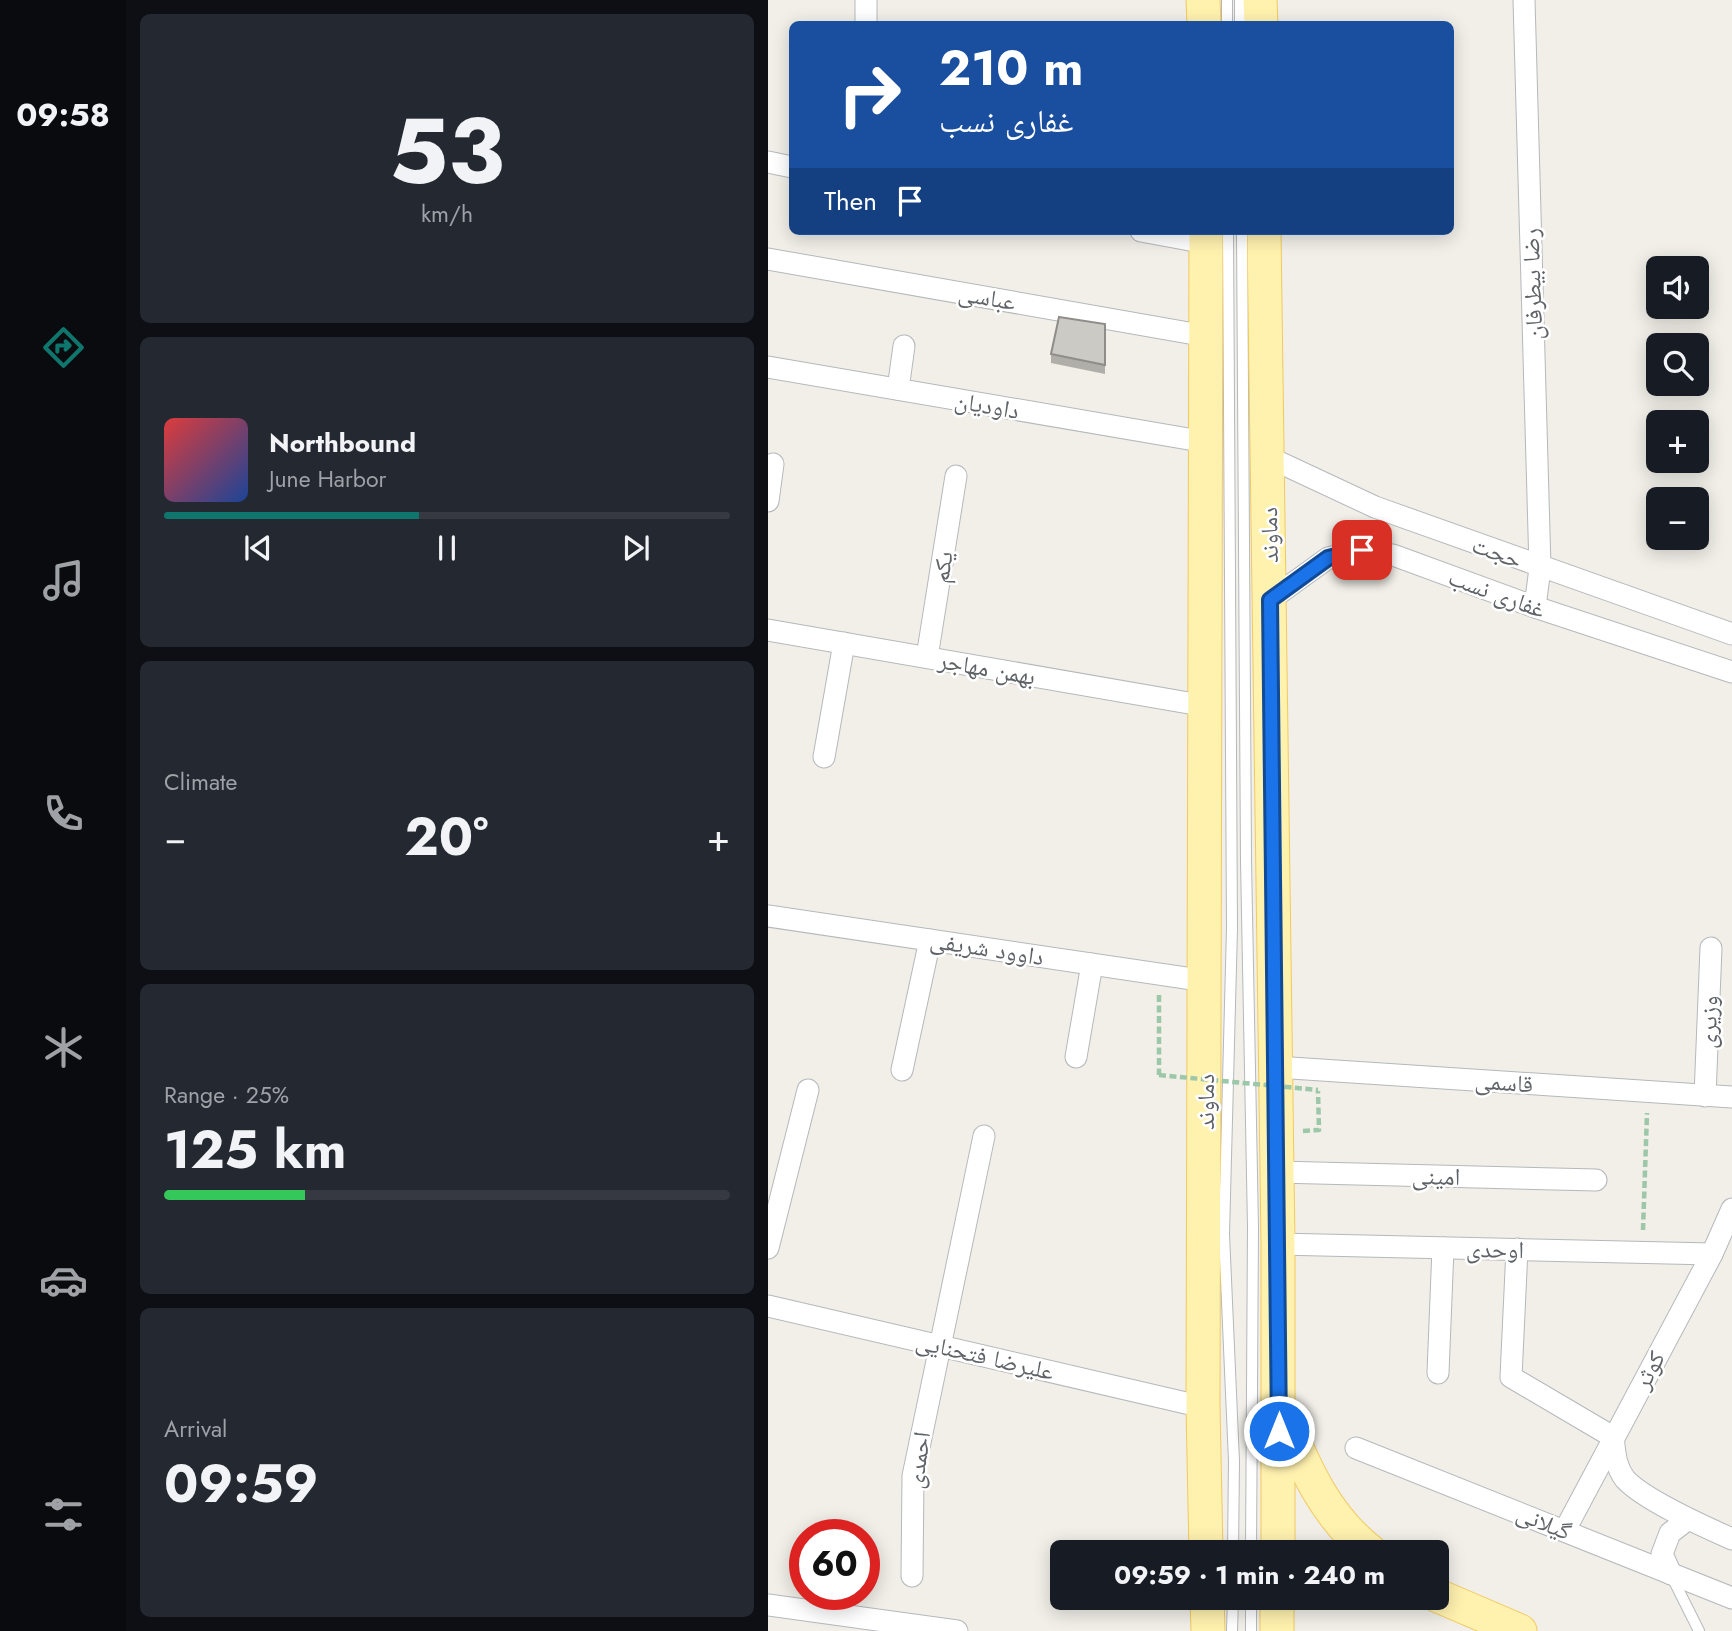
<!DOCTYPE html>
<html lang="en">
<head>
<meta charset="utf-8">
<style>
  body { margin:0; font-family:Jost,"Noto Naskh Arabic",sans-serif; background:#242831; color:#f1f3f6; height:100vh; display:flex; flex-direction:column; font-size:26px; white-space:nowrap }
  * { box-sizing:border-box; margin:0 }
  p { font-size:23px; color:#9ea1a6 }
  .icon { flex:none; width:38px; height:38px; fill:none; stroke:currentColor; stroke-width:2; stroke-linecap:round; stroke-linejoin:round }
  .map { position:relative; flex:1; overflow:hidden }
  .panel { display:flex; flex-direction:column; gap:14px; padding:14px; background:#0d0f14; width:642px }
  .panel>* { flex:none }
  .guide { position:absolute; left:21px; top:21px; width:665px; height:214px; border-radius:10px; box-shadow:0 4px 18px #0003; background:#1a4fa0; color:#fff; overflow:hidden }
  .controls { position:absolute; left:878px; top:256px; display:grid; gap:14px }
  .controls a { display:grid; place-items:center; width:63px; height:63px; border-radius:10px; background:#171b24; box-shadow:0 4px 18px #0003; font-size:35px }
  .speed { position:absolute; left:21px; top:1519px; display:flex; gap:14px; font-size:35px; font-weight:700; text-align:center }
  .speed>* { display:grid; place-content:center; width:91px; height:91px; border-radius:50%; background:#171b24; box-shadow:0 4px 18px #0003; line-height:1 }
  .speed .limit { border:10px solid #d22; background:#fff; color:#111 }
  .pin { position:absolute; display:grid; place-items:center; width:60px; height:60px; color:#fff; margin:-30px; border-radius:14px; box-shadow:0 4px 10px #0006 }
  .me { position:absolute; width:77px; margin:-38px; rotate:0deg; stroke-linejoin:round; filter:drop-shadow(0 0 5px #0008) }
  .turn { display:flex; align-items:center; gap:24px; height:147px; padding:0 35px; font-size:32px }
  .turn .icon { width:91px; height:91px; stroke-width:2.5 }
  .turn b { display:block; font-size:49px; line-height:60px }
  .then { display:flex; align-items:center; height:66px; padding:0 35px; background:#0003; gap:14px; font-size:26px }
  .big { font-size:52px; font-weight:700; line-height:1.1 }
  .panel .tile { flex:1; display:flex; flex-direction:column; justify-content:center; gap:10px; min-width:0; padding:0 24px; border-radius:10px; background:#242831 }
  .panel .dial { align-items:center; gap:0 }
  .dial b { font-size:91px; line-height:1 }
  .song { display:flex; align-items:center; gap:21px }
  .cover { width:84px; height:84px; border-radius:10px; background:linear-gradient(135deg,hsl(0 70% 55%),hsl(220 70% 35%)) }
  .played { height:7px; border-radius:4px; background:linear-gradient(90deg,#0f766e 45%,#363941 45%) }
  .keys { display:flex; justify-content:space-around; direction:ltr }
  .heat { display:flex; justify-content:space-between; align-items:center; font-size:38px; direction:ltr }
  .charge { height:10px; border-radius:5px; background:linear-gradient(90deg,#34c759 25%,#363941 0) }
  .trip { position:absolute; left:282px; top:1540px; width:399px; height:70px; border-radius:10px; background:#171b24; box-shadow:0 4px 18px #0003; font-weight:700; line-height:70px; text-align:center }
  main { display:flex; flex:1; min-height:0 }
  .menu { display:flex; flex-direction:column; width:126px; justify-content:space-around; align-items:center; background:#090b0e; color:#9ea1a6 }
  .menu .icon { width:49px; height:49px }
  .menu .selected { color:#0f766e }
  .menu b { font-size:32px; color:#f1f3f6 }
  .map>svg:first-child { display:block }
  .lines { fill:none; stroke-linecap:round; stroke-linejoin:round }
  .service-casing { stroke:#b5b8bc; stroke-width:12 }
  .minor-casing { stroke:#b5b8bc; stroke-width:23 }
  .primary-casing { stroke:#f2c960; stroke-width:35 }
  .path { stroke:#9cc7a9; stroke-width:4.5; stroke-dasharray:7 3.5; stroke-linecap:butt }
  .service { stroke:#fff; stroke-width:10 }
  .minor { stroke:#fff; stroke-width:21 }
  .primary { stroke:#fff2af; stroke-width:33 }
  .path-bridge { stroke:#9cc7a9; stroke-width:4.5; stroke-dasharray:7 3.5; stroke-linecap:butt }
  .wall { fill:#afaea9 }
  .building { fill:#cccac5; stroke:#8f8d8a; stroke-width:2 }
  .route-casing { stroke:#114b97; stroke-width:18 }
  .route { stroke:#1a73e8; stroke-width:12 }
  .labels { text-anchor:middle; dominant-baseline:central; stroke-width:5; stroke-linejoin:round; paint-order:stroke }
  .street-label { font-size:24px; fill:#5f6368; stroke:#fff }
</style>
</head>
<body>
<main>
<nav class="menu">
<b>09:58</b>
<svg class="icon selected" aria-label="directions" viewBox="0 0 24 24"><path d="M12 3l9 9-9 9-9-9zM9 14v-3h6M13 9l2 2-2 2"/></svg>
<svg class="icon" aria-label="music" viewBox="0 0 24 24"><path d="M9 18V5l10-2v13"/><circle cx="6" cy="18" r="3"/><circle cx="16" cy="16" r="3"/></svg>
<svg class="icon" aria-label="phone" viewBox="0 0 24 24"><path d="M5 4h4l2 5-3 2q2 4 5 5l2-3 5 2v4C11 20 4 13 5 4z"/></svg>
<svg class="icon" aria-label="climate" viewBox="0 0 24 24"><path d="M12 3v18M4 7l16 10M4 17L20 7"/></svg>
<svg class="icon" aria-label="car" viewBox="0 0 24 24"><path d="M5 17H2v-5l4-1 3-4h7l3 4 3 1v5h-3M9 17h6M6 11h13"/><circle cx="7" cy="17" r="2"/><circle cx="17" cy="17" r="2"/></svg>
<svg class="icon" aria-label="filters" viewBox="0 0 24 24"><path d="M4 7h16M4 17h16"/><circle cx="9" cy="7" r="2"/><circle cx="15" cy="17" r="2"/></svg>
</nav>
<section class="panel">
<div class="tile dial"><b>53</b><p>km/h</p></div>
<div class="tile">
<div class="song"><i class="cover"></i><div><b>Northbound</b><p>June Harbor</p></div></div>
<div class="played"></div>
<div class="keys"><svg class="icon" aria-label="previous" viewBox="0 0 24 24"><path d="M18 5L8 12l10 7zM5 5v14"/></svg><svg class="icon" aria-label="pause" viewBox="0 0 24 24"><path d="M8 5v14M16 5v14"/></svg><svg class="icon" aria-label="next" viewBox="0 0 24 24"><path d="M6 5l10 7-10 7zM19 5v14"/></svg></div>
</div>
<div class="tile"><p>Climate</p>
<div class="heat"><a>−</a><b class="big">20°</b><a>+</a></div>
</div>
<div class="tile"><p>Range · 25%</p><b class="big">125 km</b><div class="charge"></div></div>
<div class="tile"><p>Arrival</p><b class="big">09:59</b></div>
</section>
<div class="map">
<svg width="964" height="1631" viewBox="0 0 964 1631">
  <rect width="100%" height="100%" fill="#f1efe8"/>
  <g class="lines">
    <g class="service-casing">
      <g id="service">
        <polyline points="459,0 459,24"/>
        <polyline points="472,0 472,24"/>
        <polyline points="460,231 464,928 456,1234 466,1461 465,1552"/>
        <polyline points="474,231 478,861 485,1227 483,1552"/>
        <polyline points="904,1577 931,1631"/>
        <polyline points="483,1598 483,1631"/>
        <polyline points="464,1631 465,1598"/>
      </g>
    </g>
    <g class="minor-casing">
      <g id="minor">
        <polyline points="756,0 772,568 767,607"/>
        <polyline points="98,24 98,0"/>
        <polyline points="0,162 24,167"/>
        <polyline points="373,231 438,243"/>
        <polyline points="0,259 438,336"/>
        <polyline points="0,367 438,442"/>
        <polyline points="130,389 136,346"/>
        <polyline points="500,457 607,507 964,634"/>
        <polyline points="0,501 5,464"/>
        <polyline points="502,600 560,558 594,550 625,555 767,607 964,672"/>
        <polyline points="0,630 438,706"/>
        <polyline points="159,657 188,476"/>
        <polyline points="56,757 76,643"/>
        <polyline points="0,916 438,981"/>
        <polyline points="308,1057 324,964"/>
        <polyline points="508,1067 964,1097"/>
        <polyline points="134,1070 162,940"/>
        <polyline points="937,1096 943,948"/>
        <polyline points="509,1172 828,1180"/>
        <polyline points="510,1244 944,1254"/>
        <polyline points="0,1248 40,1090"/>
        <polyline points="749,1249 743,1377 845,1437"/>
        <polyline points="0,1306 435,1407"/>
        <polyline points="670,1373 675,1248"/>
        <path d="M845,1437c2,15 2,29 12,42 19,21 80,48 107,60"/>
        <polyline points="588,1448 964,1598"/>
        <polyline points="797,1530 944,1254 964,1209"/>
        <polyline points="903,1574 894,1554 902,1533 919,1520"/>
        <polyline points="144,1576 145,1476 216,1136"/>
        <polyline points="0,1605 189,1631"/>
      </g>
    </g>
    <g class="primary-casing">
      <g id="primary">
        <polyline points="435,0 436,24"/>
        <polyline points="492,0 493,24"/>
        <polyline points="438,231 435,1407 438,1552"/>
        <polyline points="496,231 510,1244 510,1552"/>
        <path d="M516,1419c22,51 42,98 87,133"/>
        <polyline points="668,1595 752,1631"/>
        <polyline points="439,1598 440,1631"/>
        <polyline points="509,1631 509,1598"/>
      </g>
    </g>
    <g class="path">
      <polyline points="391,995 391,1075"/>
      <polyline points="535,1131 551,1130 550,1091"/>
      <polyline points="875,1230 879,1113"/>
    </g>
    <use href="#service" class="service"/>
    <use href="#minor" class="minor"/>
    <use href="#primary" class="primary"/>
    <polyline class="path-bridge" points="391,1075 550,1090"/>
  </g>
  <polygon class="wall" points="337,324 337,374 283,363 283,354"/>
  <polygon class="building" points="291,317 337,324 337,365 283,354"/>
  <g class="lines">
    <g class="route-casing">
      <polyline id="route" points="511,1431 502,600 560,558 594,550"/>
    </g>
    <use href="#route" class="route"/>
  </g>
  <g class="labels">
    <g class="street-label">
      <text transform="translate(764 284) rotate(-92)">رضا بیطرفان</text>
      <text transform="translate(219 297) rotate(10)">عباسی</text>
      <text transform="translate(219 405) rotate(10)">داودیان</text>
      <text transform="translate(501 535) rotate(-91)">دماوند</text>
      <text transform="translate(729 552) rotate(20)">حجت</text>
      <text transform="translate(174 567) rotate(-81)">یکم</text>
      <text transform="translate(729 593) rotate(20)">غفاری نسب</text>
      <text transform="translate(219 668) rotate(10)">بهمن مهاجر</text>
      <text transform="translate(219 948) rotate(9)">داوود شریفی</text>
      <text transform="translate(940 1022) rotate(-88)">وزیری</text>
      <text transform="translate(736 1082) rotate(4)">قاسمی</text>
      <text transform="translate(437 1102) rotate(-90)">دماوند</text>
      <text transform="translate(668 1176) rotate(1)">امینی</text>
      <text transform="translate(727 1249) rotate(1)">اوحدی</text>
      <text transform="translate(217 1356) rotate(13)">علیرضا فتحنایی</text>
      <text transform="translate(881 1370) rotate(-62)">کوثر</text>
      <text transform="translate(150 1460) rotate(-82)">احمدی</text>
      <text transform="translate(776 1522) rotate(22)">گیلانی</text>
    </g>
  </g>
</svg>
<div class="controls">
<a><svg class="icon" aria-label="sound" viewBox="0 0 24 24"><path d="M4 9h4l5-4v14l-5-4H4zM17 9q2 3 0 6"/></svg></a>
<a><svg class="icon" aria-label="search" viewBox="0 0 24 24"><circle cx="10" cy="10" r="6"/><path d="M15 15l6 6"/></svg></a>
<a>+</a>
<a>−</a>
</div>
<div class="speed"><div class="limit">60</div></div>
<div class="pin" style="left:594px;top:550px;background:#d93025"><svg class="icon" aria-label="arrive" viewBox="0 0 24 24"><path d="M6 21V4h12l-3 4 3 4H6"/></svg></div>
<svg class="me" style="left:511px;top:1431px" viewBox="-20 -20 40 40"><circle r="17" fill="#1a73e8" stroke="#fff" stroke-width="3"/><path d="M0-11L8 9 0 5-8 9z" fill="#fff"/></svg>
<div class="trip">09:59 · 1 min · 240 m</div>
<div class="guide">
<div class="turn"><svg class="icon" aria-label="right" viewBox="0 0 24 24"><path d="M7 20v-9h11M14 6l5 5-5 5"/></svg><div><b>210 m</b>غفاری نسب</div></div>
<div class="then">Then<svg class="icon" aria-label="arrive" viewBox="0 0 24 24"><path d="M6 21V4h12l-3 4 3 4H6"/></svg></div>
</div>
</div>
</main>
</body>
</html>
